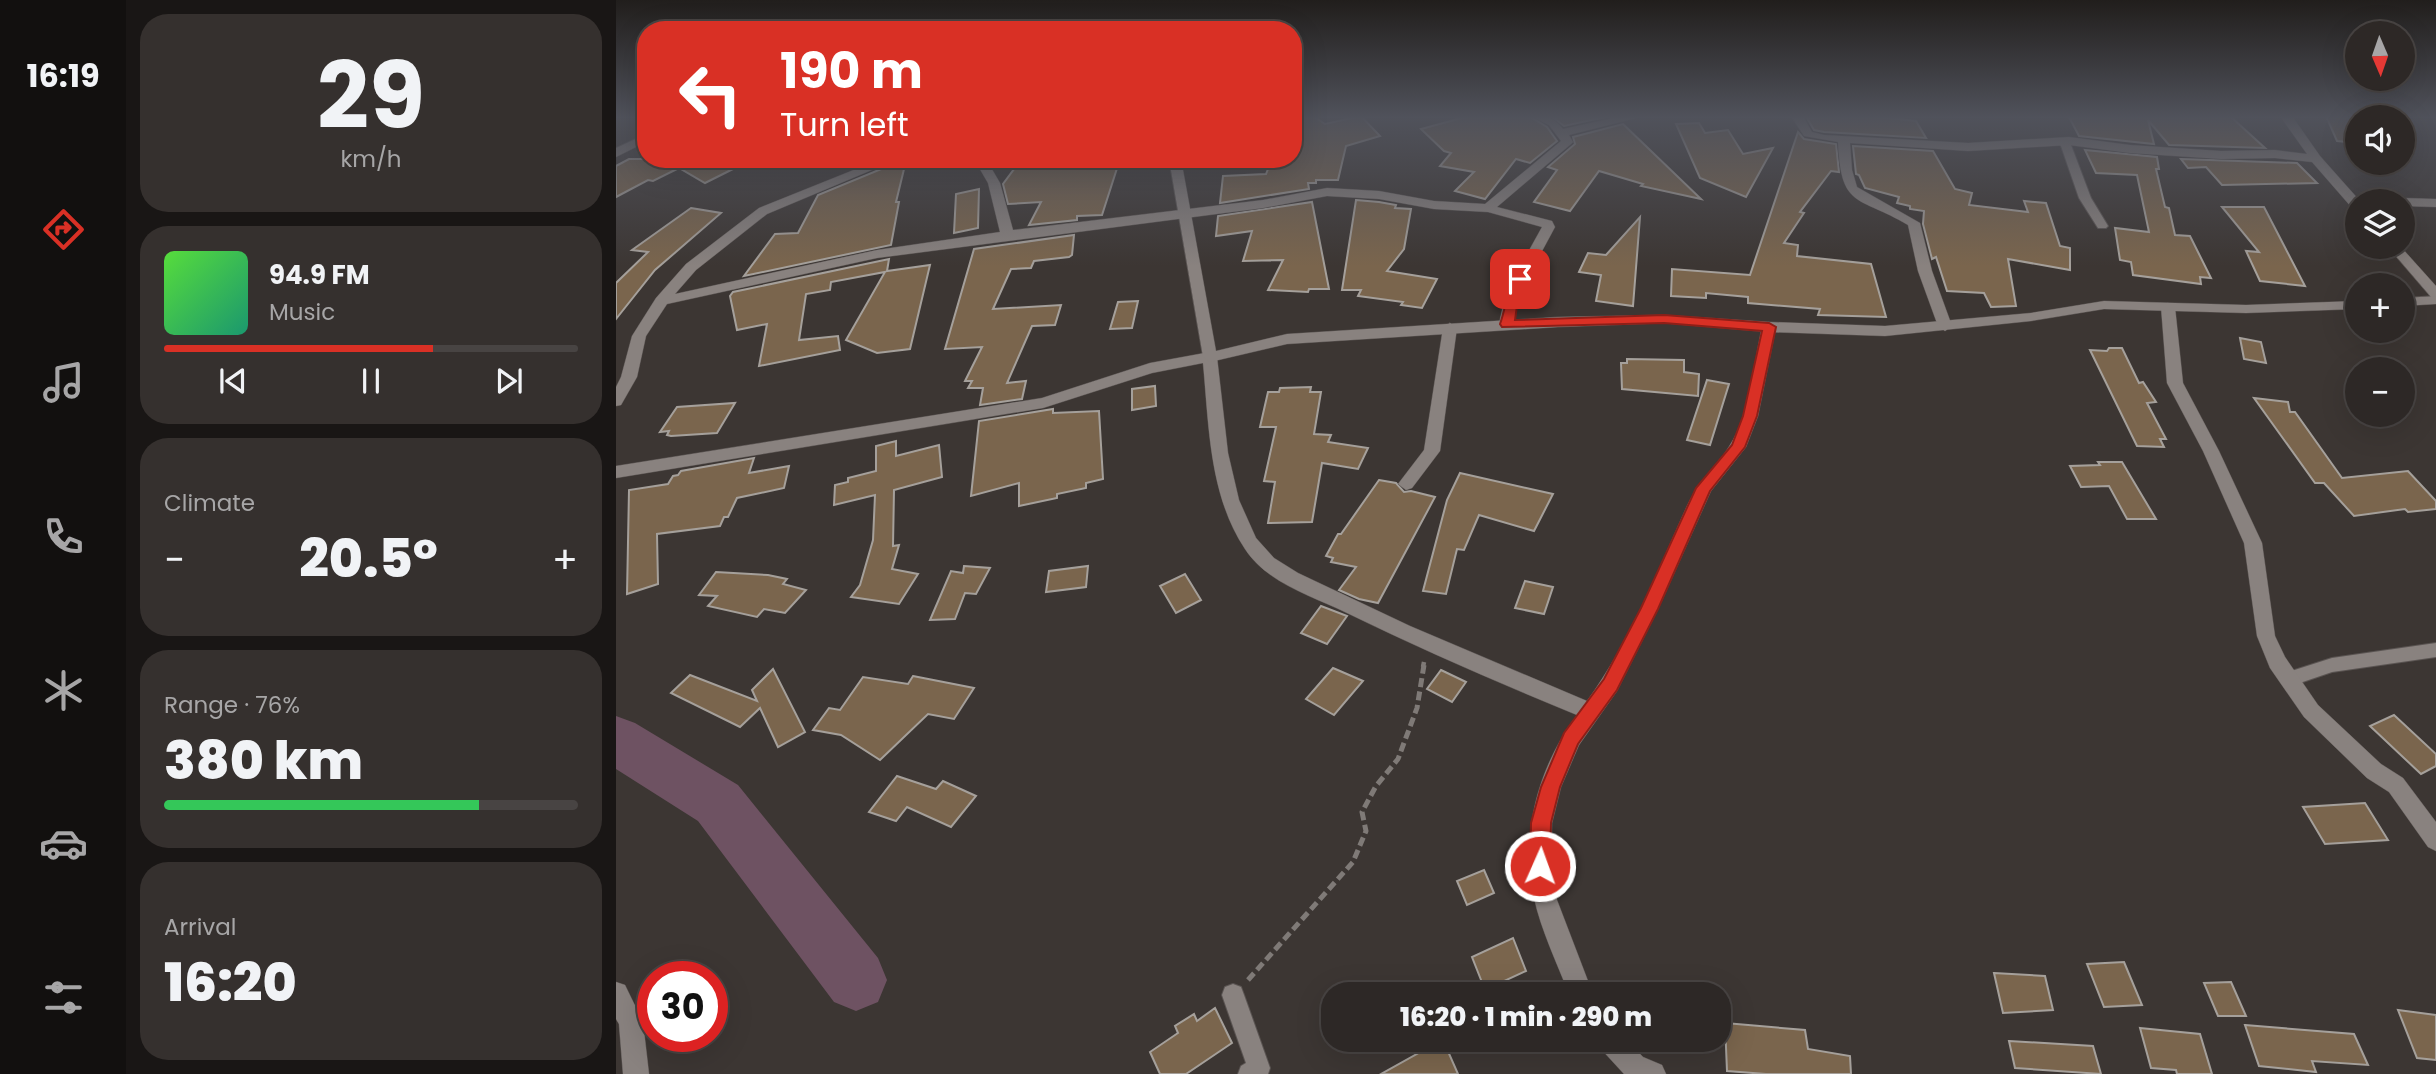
<!DOCTYPE html>
<html lang="en">
<head>
<meta charset="utf-8">
<style>
  body { margin:0; font-family:Poppins,sans-serif; background:#35302e; color:#f1f3f6; height:100vh; display:flex; flex-direction:column; font-size:26px; white-space:nowrap }
  * { box-sizing:border-box; margin:0 }
  p { font-size:23px; color:#a7a6a7 }
  .icon { flex:none; width:38px; height:38px; fill:none; stroke:currentColor; stroke-width:2; stroke-linecap:round; stroke-linejoin:round }
  .map { position:relative; flex:1; overflow:hidden }
  .sheet { display:flex; flex-direction:column; gap:14px; padding:14px; background:#191615; width:490px }
  .sheet>* { flex:none }
  .banner { position:absolute; left:21px; top:21px; width:665px; height:147px; border-radius:28px; box-shadow:0 7px 28px #0002,0 0 0 2px #484443; background:#d93025; color:#fff; overflow:hidden }
  .needle { width:46px; rotate:178deg }
  .buttons { position:absolute; left:1729px; top:21px; display:grid; gap:14px }
  .buttons a { display:grid; place-items:center; width:70px; height:70px; border-radius:50%; background:#2d2826; box-shadow:0 7px 28px #0002,0 0 0 2px #484443; font-size:35px }
  .speed { position:absolute; left:21px; top:961px; display:flex; gap:14px; font-size:35px; font-weight:700; text-align:center }
  .speed>* { display:grid; place-content:center; width:91px; height:91px; border-radius:50%; background:#2d2826; box-shadow:0 7px 28px #0002,0 0 0 2px #484443; line-height:1 }
  .speed .limit { border:10px solid #d22; background:#fff; color:#111 }
  .pin { position:absolute; display:grid; place-items:center; width:60px; height:60px; color:#fff; margin:-30px; border-radius:14px; box-shadow:0 4px 10px #0006 }
  .me { position:absolute; width:77px; margin:-38px; rotate:2deg; stroke-linejoin:round; filter:drop-shadow(0 0 5px #0008) }
  .turn { display:flex; align-items:center; gap:24px; height:147px; padding:0 28px; font-size:32px }
  .turn .icon { width:91px; height:91px; stroke-width:2.5 }
  .turn b { display:block; font-size:49px; line-height:60px }
  .big { font-size:52px; font-weight:800; line-height:1.1 }
  .sheet .widget { flex:1; display:flex; flex-direction:column; justify-content:center; gap:10px; min-width:0; padding:0 24px; border-radius:28px; background:#35302e }
  .sheet .dial { align-items:center; gap:0 }
  .dial b { font-size:91px; line-height:1 }
  .song { display:flex; align-items:center; gap:21px }
  .cover { width:84px; height:84px; border-radius:10px; background:linear-gradient(135deg,hsl(110 70% 55%),hsl(160 70% 35%)) }
  .played { height:7px; border-radius:4px; background:linear-gradient(90deg,#d93025 65%,#484443 65%) }
  .keys { display:flex; justify-content:space-around; direction:ltr }
  .heat { display:flex; justify-content:space-between; align-items:center; font-size:38px; direction:ltr }
  .charge { height:10px; border-radius:5px; background:linear-gradient(90deg,#34c759 76%,#484443 0) }
  .trip { position:absolute; left:705px; top:982px; width:410px; height:70px; border-radius:28px; background:#2d2826; box-shadow:0 7px 28px #0002,0 0 0 2px #484443; font-weight:800; line-height:70px; text-align:center }
  main { display:flex; flex:1; min-height:0 }
  .tab-bar { display:flex; flex-direction:column; width:126px; justify-content:space-around; align-items:center; background:#12100f; color:#a7a6a7 }
  .tab-bar .icon { width:49px; height:49px }
  .tab-bar .on { color:#d93025 }
  .tab-bar b { font-size:32px; color:#f1f3f6 }
  .map>svg:first-child { display:block }
  .lines { fill:none; stroke-linecap:round; stroke-linejoin:round }
  .river { fill:#6e5262; fill-rule:evenodd }
  .building { fill:#7a654d; stroke:#a5a09b; stroke-width:2 }
  .service-casing { stroke:#5a5452; stroke-width:2 }
  .minor-casing { stroke:#5a5452; stroke-width:1 }
  .tertiary-casing { stroke:#5a5452; stroke-width:1 }
  .path-far1 { stroke:#7f7a77; stroke-width:4.5; stroke-dasharray:7 3.5; stroke-linecap:butt }
  .path { stroke:#7f7a77; stroke-width:5; stroke-dasharray:9 4.5; stroke-linecap:butt }
  .service { fill:#89827f; fill-rule:evenodd }
  .minor { fill:#89827f; fill-rule:evenodd }
  .tertiary { fill:#89827f; fill-rule:evenodd }
  .route { fill:#d93025; stroke:#8d1f18; stroke-width:2 }
</style>
</head>
<body>
<main>
<nav class="tab-bar">
<b>16:19</b>
<svg class="icon on" aria-label="directions" viewBox="0 0 24 24"><path d="M12 3l9 9-9 9-9-9zM9 14v-3h6M13 9l2 2-2 2"/></svg>
<svg class="icon" aria-label="music" viewBox="0 0 24 24"><path d="M9 18V5l10-2v13"/><circle cx="6" cy="18" r="3"/><circle cx="16" cy="16" r="3"/></svg>
<svg class="icon" aria-label="phone" viewBox="0 0 24 24"><path d="M5 4h4l2 5-3 2q2 4 5 5l2-3 5 2v4C11 20 4 13 5 4z"/></svg>
<svg class="icon" aria-label="climate" viewBox="0 0 24 24"><path d="M12 3v18M4 7l16 10M4 17L20 7"/></svg>
<svg class="icon" aria-label="car" viewBox="0 0 24 24"><path d="M5 17H2v-5l4-1 3-4h7l3 4 3 1v5h-3M9 17h6M6 11h13"/><circle cx="7" cy="17" r="2"/><circle cx="17" cy="17" r="2"/></svg>
<svg class="icon" aria-label="filters" viewBox="0 0 24 24"><path d="M4 7h16M4 17h16"/><circle cx="9" cy="7" r="2"/><circle cx="15" cy="17" r="2"/></svg>
</nav>
<section class="sheet">
<div class="widget dial"><b>29</b><p>km/h</p></div>
<div class="widget">
<div class="song"><i class="cover"></i><div><b>94.9 FM</b><p>Music</p></div></div>
<div class="played"></div>
<div class="keys"><svg class="icon" aria-label="previous" viewBox="0 0 24 24"><path d="M18 5L8 12l10 7zM5 5v14"/></svg><svg class="icon" aria-label="pause" viewBox="0 0 24 24"><path d="M8 5v14M16 5v14"/></svg><svg class="icon" aria-label="next" viewBox="0 0 24 24"><path d="M6 5l10 7-10 7zM19 5v14"/></svg></div>
</div>
<div class="widget"><p>Climate</p>
<div class="heat"><a>−</a><b class="big">20.5°</b><a>+</a></div>
</div>
<div class="widget"><p>Range · 76%</p><b class="big">380 km</b><div class="charge"></div></div>
<div class="widget"><p>Arrival</p><b class="big">16:20</b></div>
</section>
<div class="map">
<svg width="1820" height="1074" viewBox="0 0 1820 1074">
  <rect width="100%" height="100%" fill="#3c3633"/>
  <g class="lines">
    <polygon class="river" points="0,716 19,723 122,785 262,958 271,980 262,1002 240,1011 218,1002 82,821 0,769"/>
  </g>
  <g class="building">
    <polygon points="677,116 697,116 709,124 745,116 764,136 730,146 722,180 700,180 700,183 692,183 693,189 604,203 607,176 650,174 656,159 677,159"/>
    <polygon points="853,116 913,116 931,127 941,141 914,163 900,159 869,199 839,191 858,172 824,166 835,153 828,151 805,129"/>
    <polygon points="935,116 994,116 948,126"/>
    <polygon points="1212,116 1253,116 1300,121 1310,138 1208,132 1198,130 1191,118"/>
    <polygon points="1614,116 1649,148 1553,145 1532,120 1538,144 1463,136 1453,117"/>
    <polygon points="1710,116 1741,116 1741,143 1721,141"/>
    <polygon points="1083,123 1089,133 1112,130 1127,154 1157,148 1130,197 1084,178 1060,124"/>
    <polygon points="1007,124 1085,199 1025,186 1027,184 983,171 954,211 918,202 941,170 932,167 959,144 957,137"/>
    <polygon points="1182,132 1188,139 1220,144 1223,172 1215,171 1184,212 1188,213 1168,243 1182,245 1181,256 1255,264 1270,317 1202,315 1204,309 1132,303 1132,297 1090,293 1090,298 1055,296 1056,269 1134,275"/>
    <polygon points="1237,146 1317,151 1339,189 1356,193 1353,205 1412,212 1408,201 1430,203 1444,246 1454,248 1454,270 1392,259 1400,306 1375,307 1368,293 1331,291 1320,257 1316,259 1307,224 1308,211 1294,209 1294,206 1281,203 1283,197 1249,188 1243,175 1240,174"/>
    <polygon points="1469,150 1541,157 1543,169 1540,169 1549,207 1553,208 1559,235 1574,236 1595,278 1584,277 1585,284 1517,275 1515,262 1504,260 1499,228 1533,232 1521,175 1480,173"/>
    <polygon points="13,159 137,159 89,183 63,168 37,181 32,180 0,197 0,166"/>
    <polygon points="431,159 504,159 486,215 461,216 461,220 413,225 425,202 392,204 387,184 404,161 430,161"/>
    <polygon points="1565,159 1681,163 1701,183 1606,185 1590,167 1572,168"/>
    <polygon points="289,165 280,202 283,202 275,245 128,276 159,234 182,233 202,195 270,167"/>
    <polygon points="363,189 362,228 338,233 340,194"/>
    <polygon points="740,200 763,202 780,205 779,208 795,209 788,249 771,271 821,279 806,308 785,305 787,302 742,296 745,290 726,290"/>
    <polygon points="696,202 713,289 693,289 692,292 652,290 667,260 627,261 636,231 600,236 602,216"/>
    <polygon points="1606,207 1648,207 1689,286 1644,281 1630,251 1643,252"/>
    <polygon points="75,208 105,213 39,270 0,319 0,283 32,252 16,250"/>
    <polygon points="1024,217 1017,306 980,301 985,275 963,272 972,253 990,255"/>
    <polygon points="458,235 456,255 453,257 418,261 415,268 395,269 377,309 445,305 439,325 416,326 391,383 410,381 406,399 364,405 367,388 352,388 356,381 349,381 366,347 329,349 358,249"/>
    <polygon points="273,259 271,271 314,265 294,349 261,353 230,340 269,272 215,282 214,290 190,294 183,340 222,336 224,350 143,366 151,324 121,330 114,296 117,292"/>
    <polygon points="522,301 516,328 494,329 502,302"/>
    <polygon points="1624,338 1645,342 1650,363 1628,359"/>
    <polygon points="1493,348 1506,348 1523,383 1527,382 1540,402 1531,403 1550,439 1544,439 1548,447 1521,446 1474,350 1491,351"/>
    <polygon points="1011,359 1068,360 1068,372 1083,374 1082,396 1006,389 1005,363 1011,363"/>
    <polygon points="1091,380 1113,384 1094,445 1071,440"/>
    <polygon points="539,386 540,406 516,410 516,389"/>
    <polygon points="695,387 694,392 705,392 698,434 715,435 712,442 752,448 742,469 706,463 696,522 652,523 659,482 648,481 660,427 644,427 652,392 663,392 664,388"/>
    <polygon points="1638,398 1672,402 1674,412 1679,412 1726,478 1792,471 1820,501 1820,509 1792,512 1789,509 1738,516 1708,483 1699,483"/>
    <polygon points="119,403 101,433 55,436 51,435 53,431 44,432 61,407"/>
    <polygon points="437,409 437,413 483,411 487,479 470,483 470,488 441,494 441,498 403,506 403,483 355,496 363,421"/>
    <polygon points="280,441 280,456 323,445 326,477 278,490 277,546 283,545 276,569 302,574 283,604 235,597 244,585 257,540 259,495 218,505 219,485 232,482 232,478 260,471 260,446"/>
    <polygon points="138,458 133,473 173,466 168,488 121,498 112,517 108,517 104,526 41,534 42,584 11,594 13,490 52,484 57,476 62,475 65,471"/>
    <polygon points="1482,462 1506,462 1540,519 1511,519 1493,486 1465,487 1454,466 1484,465"/>
    <polygon points="844,473 937,494 918,531 863,515 848,550 841,549 830,594 807,591 831,500"/>
    <polygon points="763,480 780,483 788,492 795,491 819,497 762,603 743,599 723,590 740,567 715,562 717,558 710,556 722,534 725,534"/>
    <polygon points="348,566 374,568 360,594 349,593 339,619 314,620 335,571 347,573"/>
    <polygon points="472,566 470,587 430,592 433,571"/>
    <polygon points="100,572 152,575 171,579 167,584 190,590 169,613 148,609 141,617 92,606 101,596 83,595"/>
    <polygon points="569,574 585,600 560,613 544,586"/>
    <polygon points="909,581 937,587 928,614 899,608"/>
    <polygon points="705,606 731,616 711,644 685,633"/>
    <polygon points="717,668 747,681 718,715 690,699"/>
    <polygon points="157,669 189,732 162,747 144,708 124,727 55,693 74,675 141,701 136,690"/>
    <polygon points="825,670 850,682 836,702 811,689"/>
    <polygon points="297,676 358,688 338,719 312,714 264,760 225,735 197,730 213,708 224,710 247,677 292,684"/>
    <polygon points="1778,715 1820,754 1820,766 1805,774 1754,726"/>
    <polygon points="281,776 320,789 327,781 360,796 335,827 291,807 280,821 253,812"/>
    <polygon points="1749,803 1772,840 1709,844 1687,807"/>
    <polygon points="868,870 878,893 851,905 841,881"/>
    <polygon points="897,938 910,971 869,990 856,957"/>
    <polygon points="1508,962 1526,1005 1488,1007 1471,964"/>
    <polygon points="1378,973 1429,976 1437,1010 1387,1013"/>
    <polygon points="1615,982 1630,1016 1602,1016 1588,983"/>
    <polygon points="599,1008 616,1043 570,1074 544,1074 534,1052 562,1033 559,1026 578,1014 581,1021"/>
    <polygon points="1782,1010 1820,1015 1820,1060 1801,1058"/>
    <polygon points="1109,1023 1189,1030 1192,1049 1234,1056 1235,1074 1150,1074 1111,1071"/>
    <polygon points="1629,1025 1738,1034 1752,1065 1696,1061 1700,1072 1643,1066"/>
    <polygon points="1524,1028 1584,1034 1596,1074 1561,1074 1560,1070 1535,1068"/>
    <polygon points="827,1040 842,1074 765,1074 826,1040"/>
    <polygon points="1393,1041 1477,1046 1485,1074 1399,1068"/>
  </g>
  <g class="lines">
    <g class="service-casing">
      <g id="service">
        <polygon points="1445,138 1455,145 1475,198 1492,226 1490,228 1482,228 1463,198 1445,146 1440,141"/>
        <polygon points="1820,643 1820,657 1716,672 1672,687 1666,684 1663,679 1666,674 1716,658"/>
        <polygon points="617,984 625,987 628,995 654,1068 652,1074 622,1074 625,1066 630,1063 606,995 609,987"/>
      </g>
    </g>
    <g class="minor-casing">
      <g id="minor">
        <path d="M915,116c15,0 23,1 32,13l60,-13h21l-75,19 4,7 -2,2 -74,63 55,14 3,6 -35,65 -9,35 -5,2 -7,-5 7,-32 36,-65 -54,-15 -54,-3 -55,-10 -52,-3 -64,12 -386,50 -210,46 -21,32 -9,41 -16,28 -5,1v-19l5,-10 11,-41 24,-38 30,-34 73,-56 122,-49h17l-131,55 -71,56 -21,24 202,-44 123,-18 -12,-49 -14,-24h12l14,24 13,47 250,-30 64,-12 52,3 55,10 51,3 76,-63 -12,-16z"/>
        <path d="M1175,116h12l9,16 12,3 144,8 101,-6 61,8 91,6 54,-1 32,4 -27,-38h12l28,40 40,45h-3v9l-4,-1 -41,-47 -37,-4 -54,1 -91,-6 -61,-8 -101,6 -118,-8 2,27 5,17 63,36 12,48 20,55 -7,5 -7,-5 -20,-55 -10,-46c-50,-30 -67,-15 -70,-83l-34,-6z"/>
        <polygon points="30,134 30,142 0,157 0,148"/>
        <polygon points="1787,198 1820,199 1820,207 1787,206 1787,201 1781,201"/>
        <polygon points="1772,247 1785,247 1820,286 1820,298 1815,297"/>
        <polygon points="1552,303 1559,307 1567,383 1603,451 1646,543 1659,636 1669,657 1702,705 1765,764 1787,778 1820,822 1820,851 1812,847 1773,792 1751,778 1688,717 1654,668 1641,636 1628,543 1587,451 1551,383 1545,307"/>
        <path d="M1153,322l7,5 -18,89 -12,31 -35,44 -53,118 -41,82 -38,54 -18,42 -9,36 -1,43 6,34 36,94h-24c-12,-31 -28,-64 -35,-96 -14,-64 4,-131 43,-183 -78,-32 -154,-65 -230,-102 -35,-17 -80,-30 -102,-64 -36,-54 -36,-124 -42,-186l-51,10 -109,35 -427,70v-12l426,-68 108,-35 60,-11 7,5 11,96 11,47 17,38 18,20 24,15 112,53 177,75c43,-59 70,-129 100,-195 12,-26 29,-38 43,-61 19,-29 24,-83 32,-118z"/>
        <polygon points="834,323 841,328 824,451 796,488 790,490 782,484 808,450 827,328"/>
        <polygon points="0,982 9,985 27,1022 33,1074 7,1074 3,1024 0,1019"/>
        <polygon points="982,1040 1011,1040 1027,1057 1046,1065 1050,1074 1008,1074 985,1049"/>
      </g>
    </g>
    <g class="tertiary-casing">
      <g id="tertiary">
        <polygon points="553,159 565,159 600,351 671,334 942,317 1048,315 1153,322 1269,326 1415,313 1488,301 1630,305 1741,301 1741,309 1630,313 1488,309 1415,321 1269,336 1153,332 1048,323 942,327 671,344 594,362 587,357"/>
        <polygon points="1820,296 1820,304 1787,306 1787,298"/>
      </g>
    </g>
    <polyline class="path-far1" points="807,667 808,662"/>
    <polyline class="path" points="632,980 737,862 750,831 746,812 760,786 782,759 801,708 808,665"/>
    <use href="#service" class="service"/>
    <use href="#minor" class="minor"/>
    <use href="#tertiary" class="tertiary"/>
  </g>
  <linearGradient id="sky" x2="0" y2="1"><stop stop-color="#211e1c"/><stop offset="0.44" stop-color="#50525b"/><stop offset="1" stop-color="#50525b" stop-opacity="0"/></linearGradient>
  <rect width="1820" height="266" fill="url(#sky)"/>
  <path class="route" d="M904,275l6,4 -7,13 -4,28 149,-5 105,8 7,4 -19,89 -12,31 -35,44 -52,118 -41,81 -39,54 -18,43 -9,36 -1,43 -3,7 -7,3 -7,-3 -3,-7 1,-43 10,-36 23,-54 40,-54 37,-71 55,-120 36,-43 11,-29 19,-85 -98,-8 -162,4 -2,-3c6,-16 6,-32 15,-48z"/>
</svg>
<div class="buttons">
<a><svg class="needle" viewBox="-14 -14 28 28"><path d="M0-13l5 13h-10z" fill="#e53935"/><path d="M0 13l5-13h-10z" fill="#a7a6a7"/></svg></a>
<a><svg class="icon" aria-label="sound" viewBox="0 0 24 24"><path d="M4 9h4l5-4v14l-5-4H4zM17 9q2 3 0 6"/></svg></a>
<a><svg class="icon" aria-label="layers" viewBox="0 0 24 24"><path d="M12 4l9 5-9 5-9-5zM3 14l9 5 9-5"/></svg></a>
<a>+</a>
<a>−</a>
</div>
<div class="speed"><div class="limit">30</div></div>
<div class="pin" style="left:904px;top:279px;background:#d93025"><svg class="icon" aria-label="arrive" viewBox="0 0 24 24"><path d="M6 21V4h12l-3 4 3 4H6"/></svg></div>
<svg class="me" style="left:924px;top:866px" viewBox="-20 -20 40 40"><circle r="17" fill="#d93025" stroke="#fff" stroke-width="3"/><path d="M0-11L8 9 0 5-8 9z" fill="#fff"/></svg>
<div class="trip">16:20 · 1 min · 290 m</div>
<div class="banner">
<div class="turn"><svg class="icon" aria-label="left" viewBox="0 0 24 24"><path d="M17 20v-9H6M10 6l-5 5 5 5"/></svg><div><b>190 m</b>Turn left</div></div>
</div>
</div>
</main>
</body>
</html>
